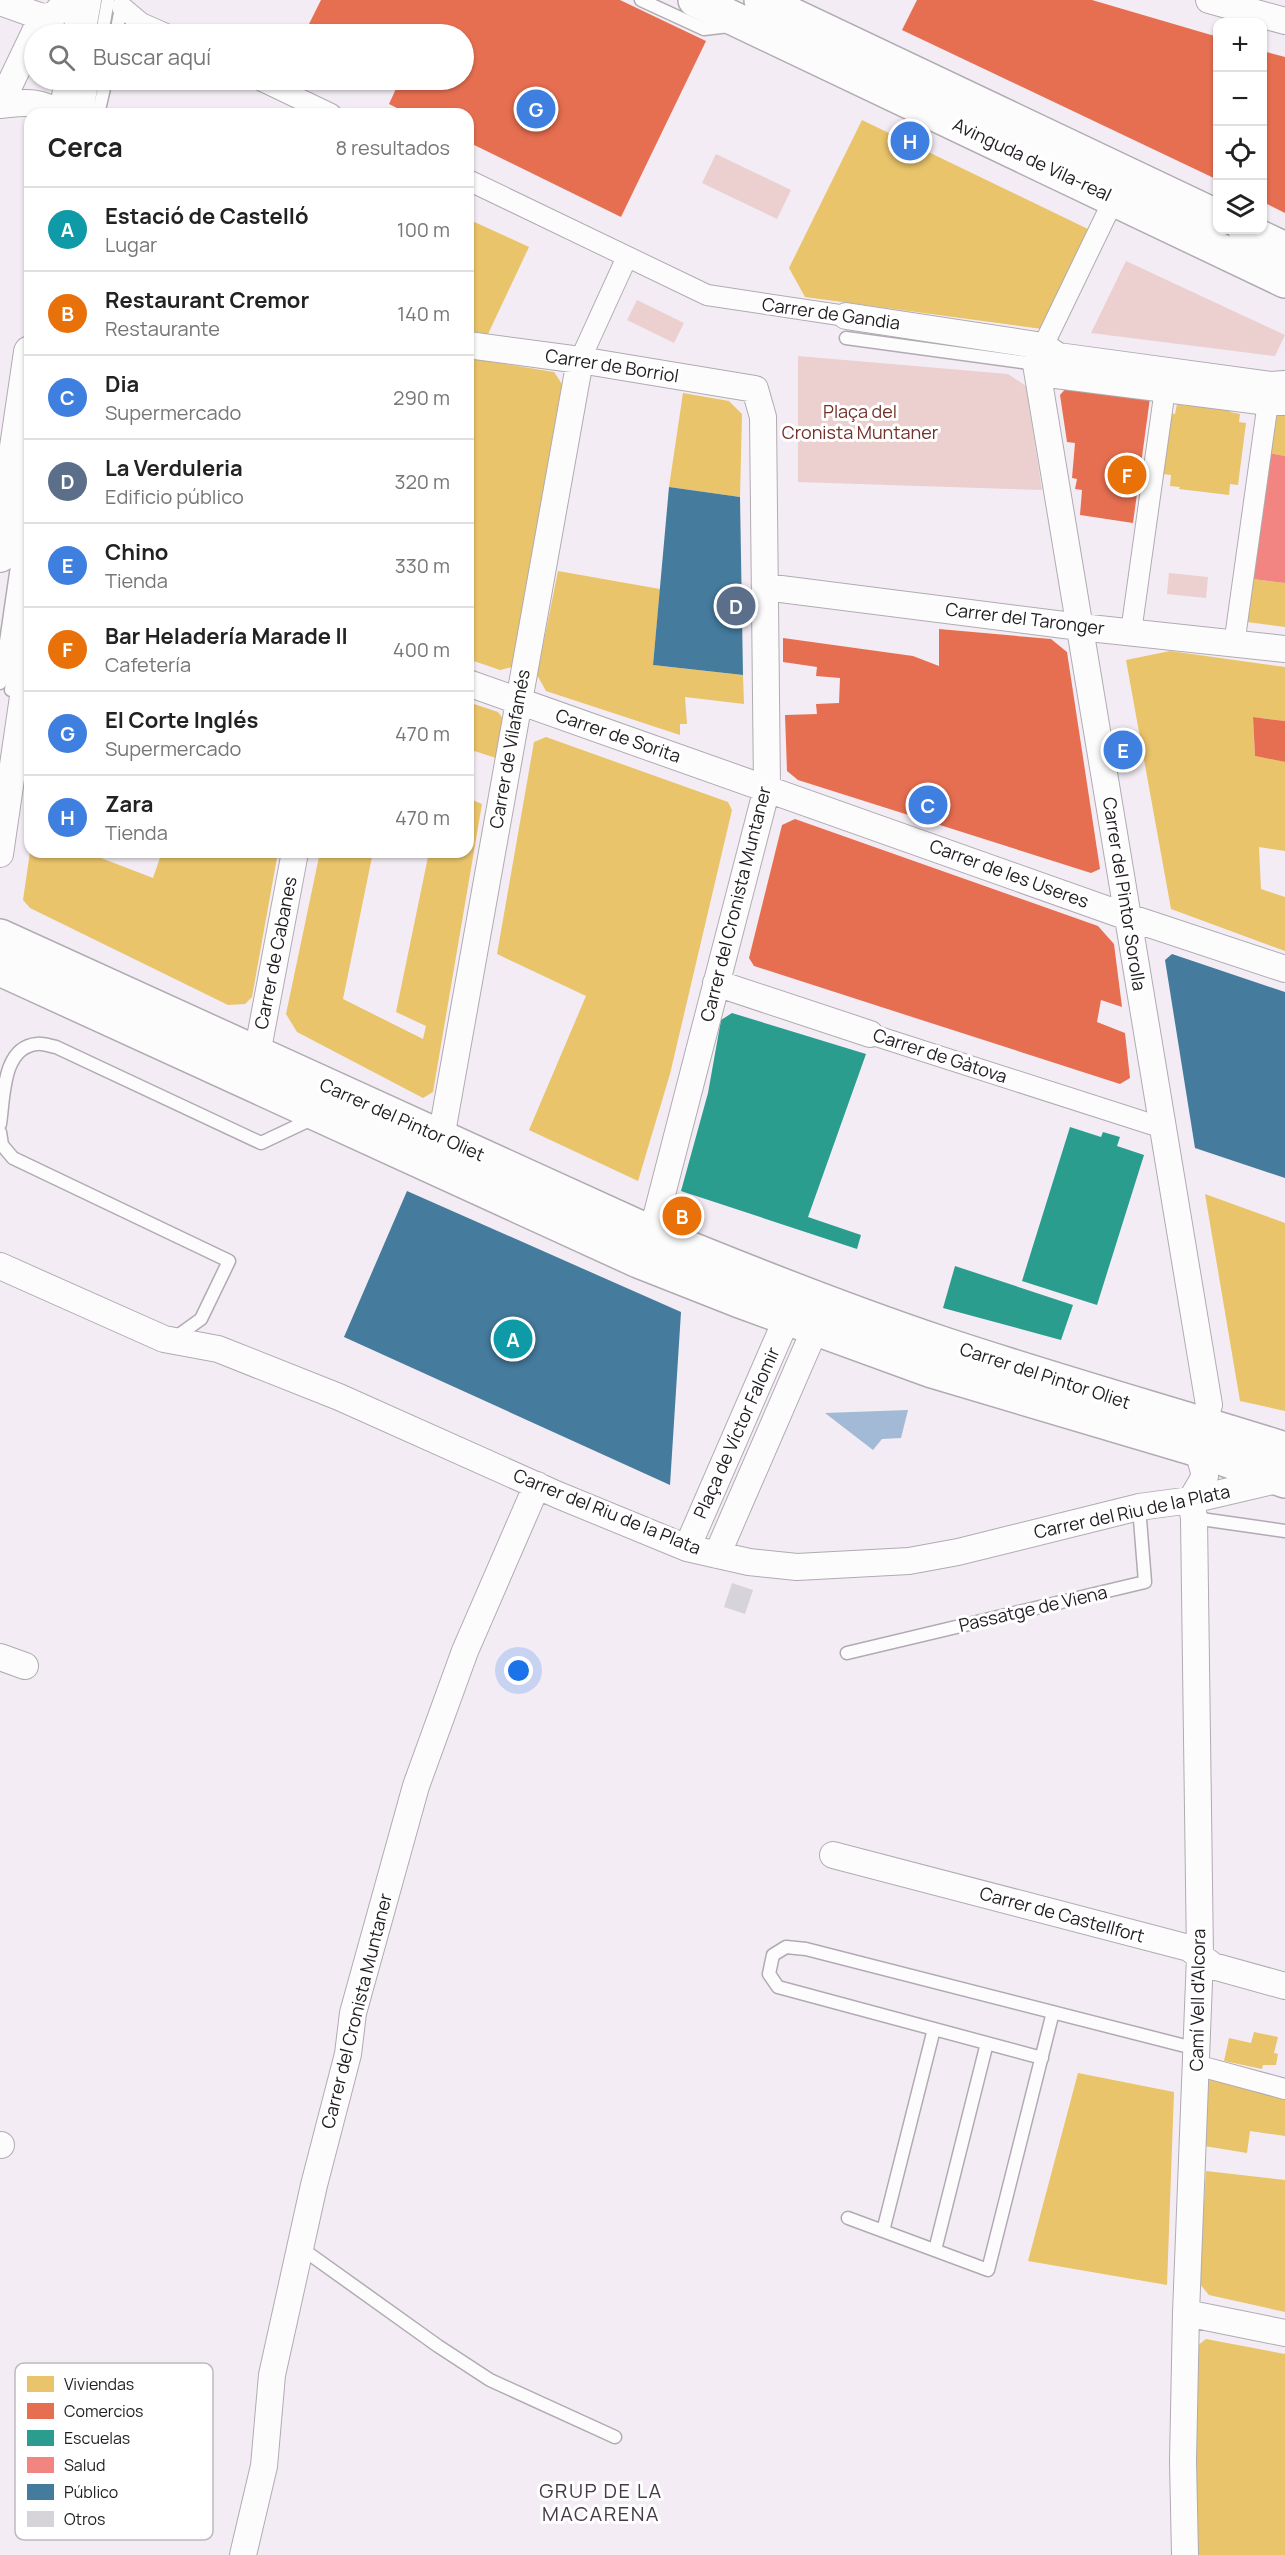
<!DOCTYPE html>
<html lang="es">
<head>
<meta charset="utf-8">
<style>
	:root { --surface:#fff; --page:#f2f2f2; --text:#222; --muted:#767676; --line:#e0e0e0; --accent:#0f766e }
	body { margin:0; font-family:Manrope,sans-serif; background:var(--page); color:var(--text) }
	.controls { position:absolute; right:18px; top:18px; display:grid; overflow:hidden; border-radius:12px; box-shadow:0 2px 4px #0004 }
	.controls button { width:54px; height:54px; display:grid; place-items:center; padding:0; border:0; border-bottom:2px solid var(--line); background:var(--surface); color:var(--text); font:30px sans-serif }
	.you { position:absolute; left:519px; top:1671px; width:21px; height:21px; margin:-15px; border:4px solid #fff; border-radius:50%; background:#1a73e8; box-shadow:0 0 0 9px #1a73e833 }
	.badge { display:grid; place-items:center; width:39px; height:39px; border-radius:50%; background:var(--accent); color:#fff; font-size:20px; font-weight:700 }
	.pin { position:absolute; translate:-50% -50%; border:3px solid #fff; box-shadow:0 2px 6px #0006 }
	.list { margin:0; padding:0; list-style:none }
	h2 { display:flex; justify-content:space-between; align-items:center; height:78px; margin:0; padding:0 24px; font-size:26px }
	h2 small { font-size:20px; font-weight:400; color:var(--muted) }
	.list li { display:grid; grid-template-columns:39px 1fr auto; gap:18px; align-items:center; box-sizing:border-box; height:84px; padding:0 24px; border-top:2px solid var(--line) }
	.list b { display:block; font-size:22px; white-space:nowrap }
	.list p { margin:0; font-size:20px; white-space:nowrap; color:var(--muted) }
	.list em { font-size:20px; font-style:normal; color:var(--muted) }
	.icon { flex:none; width:33px; height:33px; fill:none; stroke:currentColor; stroke-width:2; stroke-linecap:round; stroke-linejoin:round }
	.map { position:relative; flex:none; width:1285px; height:2555px; overflow:hidden }
	.search { position:absolute; background:var(--surface); box-shadow:0 2px 4px #0004; left:24px; top:24px; width:450px; height:66px; display:flex; align-items:center; gap:15px; box-sizing:border-box; padding:0 21px; border-radius:33px; color:var(--muted); font-size:22px }
	.panel { position:absolute; background:var(--surface); box-shadow:0 2px 4px #0004; left:24px; top:108px; width:450px; height:750px; border-radius:18px }
	.map>svg:first-child { display:block }
	.green { fill:#eccfcf }
	.water { fill:#a2bad5 }
	.homes { fill:#e9c46a }
	.shops { fill:#e76f51 }
	.schools { fill:#2a9d8f }
	.health { fill:#f28482 }
	.public { fill:#457b9d }
	.building { fill:#d6d3d9 }
	.lines { fill:none; stroke-linecap:round; stroke-linejoin:round }
	.service-casing { stroke:#b0abb1; stroke-width:15 }
	.pedestrian-casing { stroke:#b0abb1; stroke-width:22 }
	.minor-casing { stroke:#b0abb1; stroke-width:28 }
	.tertiary-casing { stroke:#b0abb1; stroke-width:34 }
	.secondary-casing { stroke:#b0abb1; stroke-width:36 }
	.service { stroke:#fdfcfd; stroke-width:12 }
	.pedestrian { stroke:#fdfcfd; stroke-width:20 }
	.minor { stroke:#fdfcfd; stroke-width:26 }
	.tertiary { stroke:#fdfcfd; stroke-width:32 }
	.secondary { stroke:#fdfcfd; stroke-width:33 }
	.labels { text-anchor:middle; stroke-width:6; stroke-linejoin:round; paint-order:stroke }
	.street-label { font-size:18px; fill:#201c21; stroke:#fff }
	.park-label { font-size:18px; fill:#73312a; stroke:#fff }
	.neighbourhood-label { font-size:20px; letter-spacing:1.5px; fill:#443b46; stroke:#fff }
	.key { fill:#fff; stroke:#bcbbbc; stroke-width:1.5 }
	.key-label { font-size:16px; fill:#201c21 }
</style>
</head>
<body>
<div class="map">
<svg width="1285" height="2555" viewBox="0 0 1285 2555">
	<rect width="100%" height="100%" fill="#f3ecf4"/>
	<path class="green" d="M716,154L791,190L777,219L702,183Z
		M1126,261L1285,335L1275,356L1091,333Z
		M637,300L684,323L674,343L627,320Z
		M798,356L1008,374L1026,386L1042,490L798,482Z
		M1169,573L1208,577L1206,598L1167,594Z"/>
	<path class="water" d="M908,1410L901,1438L882,1439L873,1450L825,1413Z"/>
	<path class="homes" d="M862,120L1088,229L1042,329L805,297L789,268Z
		M468,219L529,247L488,334L468,331Z
		M468,358L554,372L562,384L512,667L500,670L468,659Z
		M683,393L729,401L742,414L740,497L669,487Z
		M1187,403L1230,409V412L1240,414L1239,422L1246,423L1238,485L1230,484L1229,495L1179,489L1180,487L1170,486L1171,475L1162,474L1170,413L1175,414L1177,404L1187,406Z
		M1274,413L1285,415V456L1269,453Z
		M558,571L660,589L653,665L743,675L744,704L685,697L687,724H680V735L546,691L537,675Z
		M1253,579L1285,583V627L1247,622Z
		M1170,651L1285,667V721L1253,717L1255,756L1285,762V851L1259,847L1261,889L1285,897V951L1171,909L1126,660Z
		M468,702L498,712L507,724L496,758L468,749Z
		M546,737L728,802L732,810L670,1074L638,1181L529,1130L586,996L497,954L534,742Z
		M468,798L482,804L433,1092L423,1098L297,1032L286,1014L320,852H373L343,999L423,1039L426,1026L396,1012L429,852H468Z
		M30,852H101V858L153,878L162,852H278L252,997L245,1004L228,1005L30,908L23,900Z
		M1205,1194L1285,1223V1411L1240,1401Z
		M1254,2032L1278,2037L1274,2053L1278,2054L1276,2065H1263L1262,2069L1224,2061L1229,2038L1251,2043Z
		M1078,2073L1174,2092L1167,2285L1028,2261Z
		M1202,2077L1285,2096V2136L1250,2131L1247,2153L1198,2145Z
		M1206,2171L1285,2180V2312L1209,2295L1199,2283Z
		M1206,2339L1285,2354V2555H1196L1197,2346Z"/>
	<path class="shops" d="M321,0H620L706,41L621,217L468,142V114H409L389,104L400,80H464V34H330L309,24Z
		M917,0H1092L1218,37V180L902,30Z
		M1263,51L1285,57V213L1263,202Z
		M1067,387L1150,398L1133,523L1080,515L1082,490L1075,489L1077,479L1072,478L1075,443L1067,442L1060,395Z
		M939,629L1051,639L1067,652L1100,869L1091,873L798,780L787,771L785,715L817,714L816,704L839,703L840,678L816,676L817,667L783,662V638L913,656L939,666Z
		M1253,717L1285,721V762L1255,756Z
		M795,819L1098,926L1114,944L1122,1007L1101,1000L1097,1022L1125,1033L1130,1078L1120,1084L754,966L749,958L782,825Z"/>
	<path class="schools" d="M732,1013L866,1054L808,1217L861,1235L857,1249L681,1191L708,1093L721,1020Z
		M1070,1127L1101,1137L1103,1132L1120,1137L1117,1146L1144,1155L1097,1305L1022,1281Z
		M955,1266L1073,1305L1061,1340L943,1308Z"/>
	<path class="health" d="M1269,453L1285,456V583L1253,579Z"/>
	<path class="public" d="M669,487L740,497L743,675L653,665Z
		M1172,954L1285,992V1178L1195,1148L1165,960Z
		M407,1191L681,1312L670,1485L344,1337Z"/>
	<path class="building" d="M732,1583L753,1590L745,1614L724,1607Z"/>
	<g class="lines">
		<g class="service-casing">
			<path id="service" d="M641,0L704,29L729,26
				M102,34L108,0
				M116,34L122,3
				M86,114L93,80
				M98,114L106,80
				M846,338L1036,364
				M0,683L30,477
				M11,690L30,557
				M0,1124C4,1098 2,1047 37,1044C42,1043 50,1046 56,1047L261,1143L314,1118
				M0,1132L2,1145L13,1158L229,1261L201,1319L176,1337
				M1194,1518L1285,1531
				M847,1653L1145,1582L1139,1507
				M1042,2058L778,1987L769,1974L773,1955L786,1947L806,1949L1197,2049
				M848,2218L988,2270L1053,2012
				M883,2231L934,2029
				M301,2248L438,2346L490,2380L615,2437
				M935,2250L987,2043"/>
		</g>
		<g class="pedestrian-casing">
			<path id="pedestrian" d="M122,7L141,23L166,34
				M260,80L331,114
				M468,180L707,295L846,316
				M1043,346L1114,199
				M580,360L627,257
				M1131,632L1165,389
				M1234,645L1268,402
				M870,1034L1163,1128
				M1196,2065L1285,2089"/>
		</g>
		<g class="minor-casing">
			<path id="minor" d="M1209,0L1285,21
				M0,2L42,17L54,15L68,0
				M0,105L42,17
				M0,105C21,103 41,99 58,114
				M846,316L1043,346L1058,356
				M468,345L580,360L755,389L763,417L767,788L652,1233
				M1036,364L1209,1405L1203,1423
				M1036,364L1056,375L1268,402H1285
				M1036,364L1058,356L1271,385L1285,384
				M765,587L1080,627L1285,649
				M468,683L1128,917L1285,969
				M0,854L30,649
				M716,983L870,1034
				M257,1054L295,852
				M441,1138L580,360
				M0,1266L164,1339L218,1349L339,1397L558,1495L687,1548L749,1562L797,1567L909,1561L958,1552L1139,1507L1191,1500L1281,1479
				M687,1548L787,1318L798,1306
				M717,1555L815,1329L811,1312
				M0,1657L25,1666
				M833,1855L1189,1948L1213,1966L1285,1986
				M0,2145H1
				M1186,2313L1285,2333
				M243,2555L264,2466L272,2375L314,2185L348,2054L353,2013L416,1786L465,1651L537,1485
				M1185,2555L1183,2461L1186,2313L1200,1956L1194,1518L1191,1500L1205,1476L1198,1450"/>
		</g>
		<g class="tertiary-casing">
			<path id="tertiary" d="M79,34L85,0
				M65,114L71,80
				M0,556L30,352"/>
		</g>
		<g class="secondary-casing">
			<path id="secondary" d="M695,0L1285,281
				M761,0L1218,217
				M1245,230L1285,249
				M0,936L652,1233C747,1272 843,1310 941,1343C1055,1381 1170,1413 1285,1449
				M0,969L638,1261L737,1300L932,1371L1198,1450L1285,1481"/>
		</g>
		<use href="#service" class="service"/>
		<use href="#pedestrian" class="pedestrian"/>
		<use href="#minor" class="minor"/>
		<use href="#tertiary" class="tertiary"/>
		<use href="#secondary" class="secondary"/>
	</g>
	<g class="labels">
		<g class="street-label">
			<text transform="translate(1032 160) rotate(25)" y="6">Avinguda de Vila-real</text>
			<text transform="translate(831 314) rotate(8)" y="6">Carrer de Gandia</text>
			<text transform="translate(612 366) rotate(9)" y="6">Carrer de Borriol</text>
			<text transform="translate(1025 619) rotate(7)" y="6">Carrer del Taronger</text>
			<text transform="translate(618 736) rotate(19)" y="6">Carrer de Sorita</text>
			<text transform="translate(510 749) rotate(-80)" y="6">Carrer de Vilafamés</text>
			<text transform="translate(1009 874) rotate(20)" y="6">Carrer de les Useres</text>
			<text transform="translate(1124 894) rotate(81)" y="6">Carrer del Pintor Sorolla</text>
			<text transform="translate(736 904) rotate(-76)" y="6">Carrer del Cronista Muntaner</text>
			<text transform="translate(276 953) rotate(-79)" y="6">Carrer de Cabanes</text>
			<text transform="translate(940 1056) rotate(18)" y="6">Carrer de Gàtova</text>
			<text transform="translate(402 1120) rotate(24)" y="6">Carrer del Pintor Oliet</text>
			<text transform="translate(1045 1376) rotate(18)" y="6">Carrer del Pintor Oliet</text>
			<text transform="translate(737 1433) rotate(-66)" y="6">Plaça de Víctor Falomir</text>
			<text transform="translate(607 1512) rotate(22)" y="6">Carrer del Riu de la Plata</text>
			<text transform="translate(1132 1512) rotate(-12)" y="6">Carrer del Riu de la Plata</text>
			<text transform="translate(1033 1609) rotate(-13)" y="6">Passatge de Viena</text>
			<text transform="translate(1062 1915) rotate(15)" y="6">Carrer de Castellfort</text>
			<text transform="translate(1198 2000) rotate(-89)" y="6">Camí Vell d'Alcora</text>
			<text transform="translate(357 2011) rotate(-76)" y="6">Carrer del Cronista Muntaner</text>
		</g>
		<g class="park-label">
			<text x="860" y="418">Plaça del<tspan x="860" dy="21">Cronista Muntaner</tspan></text>
		</g>
		<g class="neighbourhood-label">
			<text x="601" y="2498">GRUP DE LA<tspan x="601" dy="23">MACARENA</tspan></text>
		</g>
	</g>
	<rect x="15" y="2363" width="198" height="177" rx="9" class="key"/>
	<rect x="27" y="2376" width="27" height="16" fill="#e9c46a"/>
	<rect x="27" y="2403" width="27" height="16" fill="#e76f51"/>
	<rect x="27" y="2430" width="27" height="16" fill="#2a9d8f"/>
	<rect x="27" y="2457" width="27" height="16" fill="#f28482"/>
	<rect x="27" y="2484" width="27" height="16" fill="#457b9d"/>
	<rect x="27" y="2511" width="27" height="16" fill="#d6d3d9"/>
	<g class="key-label">
		<text x="64" y="2390">Viviendas</text>
		<text x="64" y="2417">Comercios</text>
		<text x="64" y="2444">Escuelas</text>
		<text x="64" y="2471">Salud</text>
		<text x="64" y="2498">Público</text>
		<text x="64" y="2525">Otros</text>
	</g>
</svg>
<div class="controls">
<button>+</button>
<button>−</button>
<button><svg class="icon" aria-label="locate" viewBox="0 0 24 24"><circle cx="12" cy="12" r="6"/><path d="M12 2v4M12 18v4M2 12h4M18 12h4"/></svg></button>
<button><svg class="icon" aria-label="layers" viewBox="0 0 24 24"><path d="M12 4l9 5-9 5-9-5zM3 14l9 5 9-5"/></svg></button>
</div>
<div class="you"></div>
<div class="pin badge" style="left:513px;top:1339px;background:#0f9aa8">A</div>
<div class="pin badge" style="left:682px;top:1216px;background:#e8710a">B</div>
<div class="pin badge" style="left:928px;top:805px;background:#3f7fe0">C</div>
<div class="pin badge" style="left:736px;top:606px;background:#5c6f8a">D</div>
<div class="pin badge" style="left:1123px;top:750px;background:#3f7fe0">E</div>
<div class="pin badge" style="left:1127px;top:475px;background:#e8710a">F</div>
<div class="pin badge" style="left:536px;top:109px;background:#3f7fe0">G</div>
<div class="pin badge" style="left:910px;top:141px;background:#3f7fe0">H</div>
<div class="search"><svg class="icon" aria-label="search" viewBox="0 0 24 24"><circle cx="10" cy="10" r="6"/><path d="M15 15l6 6"/></svg>Buscar aquí</div>
<section class="panel">
<h2>Cerca<small>8 resultados</small></h2>
<ul class="list">
<li><span class="badge" style="background:#0f9aa8">A</span><div><b>Estació de Castelló</b><p>Lugar</p></div><em>100 m</em></li>
<li><span class="badge" style="background:#e8710a">B</span><div><b>Restaurant Cremor</b><p>Restaurante</p></div><em>140 m</em></li>
<li><span class="badge" style="background:#3f7fe0">C</span><div><b>Dia</b><p>Supermercado</p></div><em>290 m</em></li>
<li><span class="badge" style="background:#5c6f8a">D</span><div><b>La Verduleria</b><p>Edificio público</p></div><em>320 m</em></li>
<li><span class="badge" style="background:#3f7fe0">E</span><div><b>Chino</b><p>Tienda</p></div><em>330 m</em></li>
<li><span class="badge" style="background:#e8710a">F</span><div><b>Bar Heladería Marade II</b><p>Cafetería</p></div><em>400 m</em></li>
<li><span class="badge" style="background:#3f7fe0">G</span><div><b>El Corte Inglés</b><p>Supermercado</p></div><em>470 m</em></li>
<li><span class="badge" style="background:#3f7fe0">H</span><div><b>Zara</b><p>Tienda</p></div><em>470 m</em></li>
</ul>
</section>
</div>
</body>
</html>
